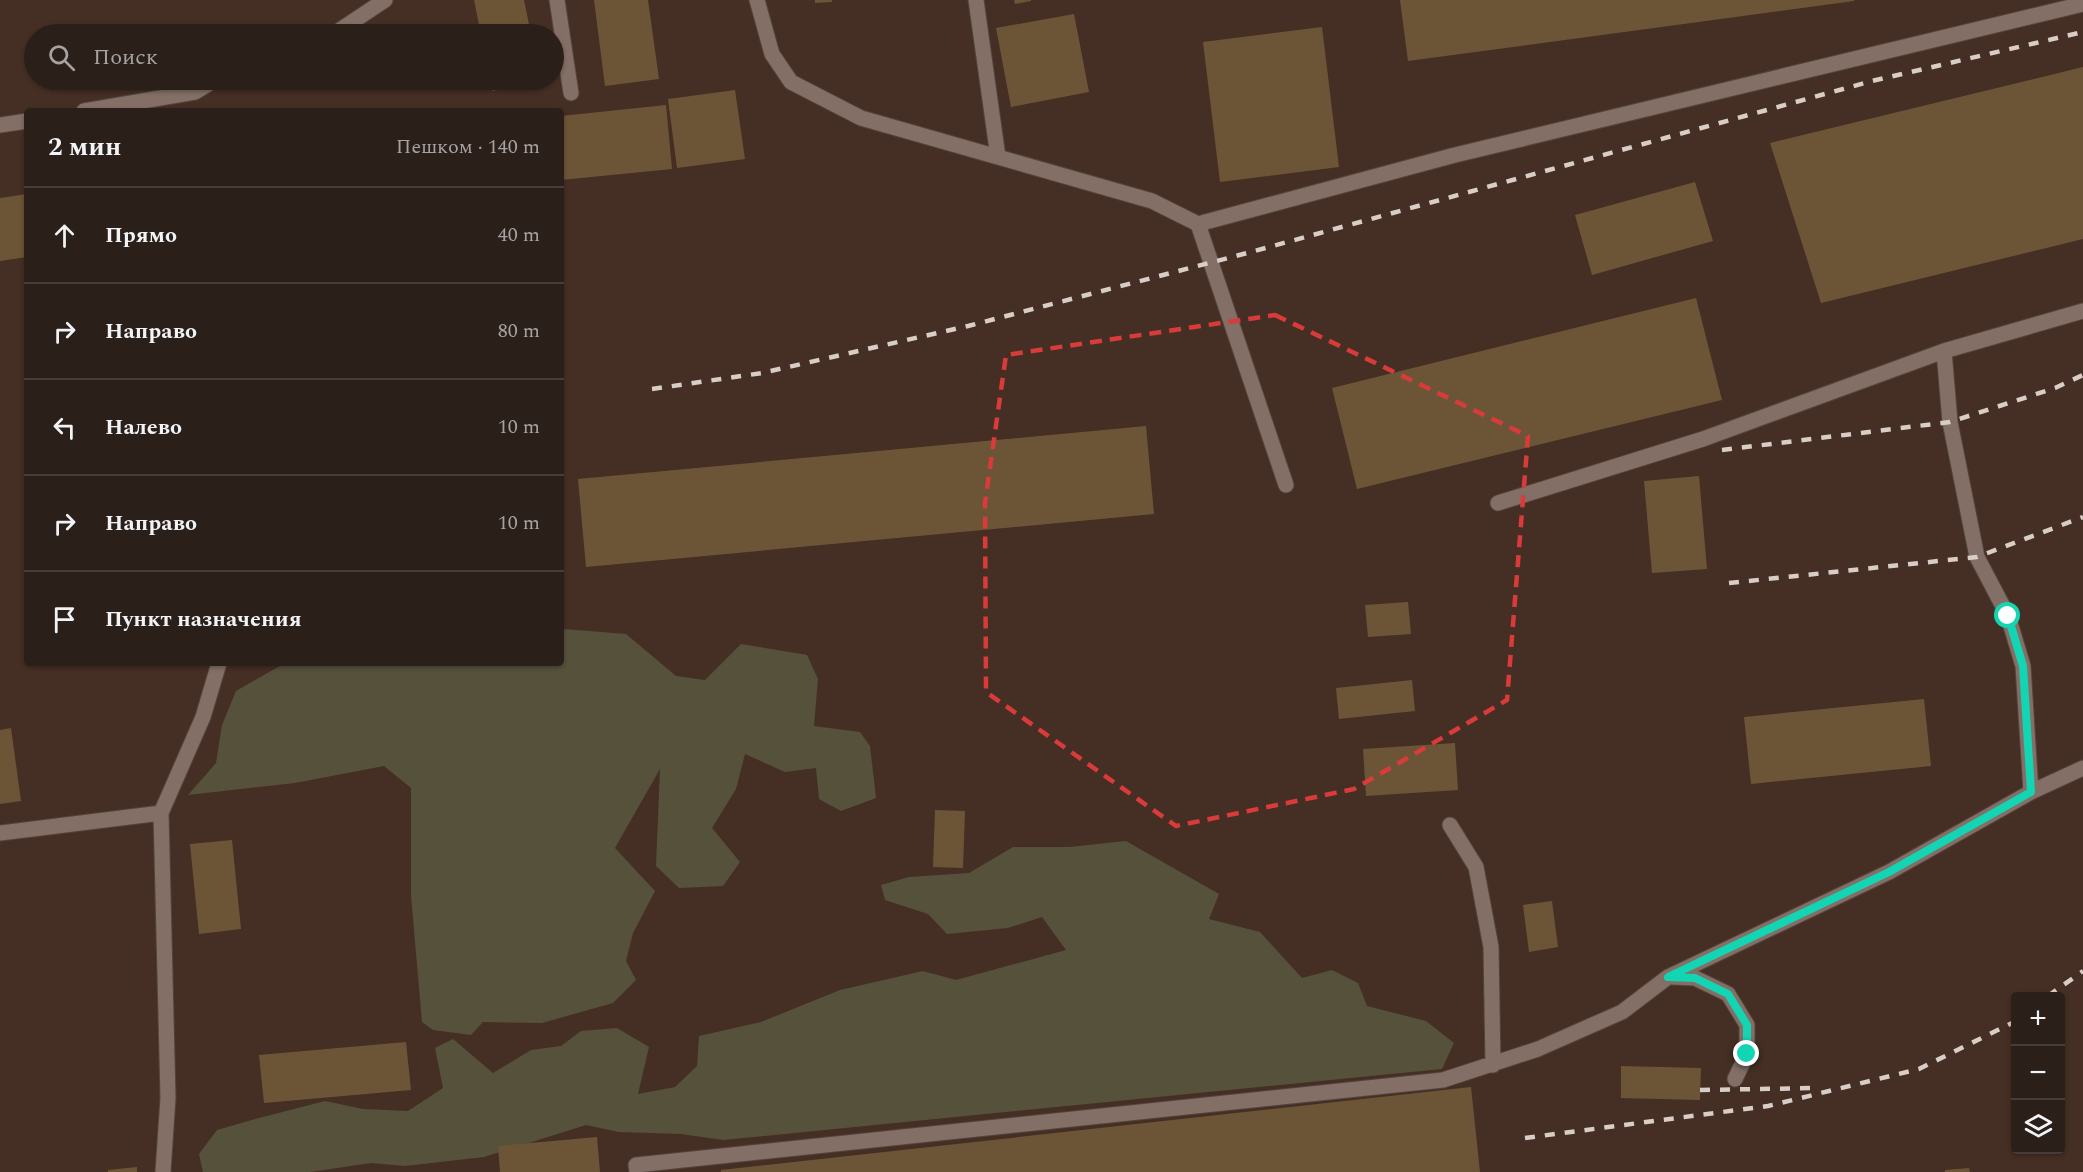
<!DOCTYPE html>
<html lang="ru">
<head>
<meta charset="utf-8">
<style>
	:root { --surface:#2b1f19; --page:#372c26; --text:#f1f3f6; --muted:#a6a2a2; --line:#473d38 }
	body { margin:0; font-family:Spectral,serif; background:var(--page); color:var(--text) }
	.controls { position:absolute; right:18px; bottom:18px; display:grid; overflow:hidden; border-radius:6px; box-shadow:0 2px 4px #0004 }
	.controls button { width:54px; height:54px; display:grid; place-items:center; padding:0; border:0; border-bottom:2px solid var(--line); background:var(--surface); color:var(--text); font:30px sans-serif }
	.stop { position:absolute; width:18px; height:18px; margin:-14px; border:4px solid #13d5b3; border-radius:50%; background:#fff }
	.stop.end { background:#13d5b3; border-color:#fff; box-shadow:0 2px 6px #0008 }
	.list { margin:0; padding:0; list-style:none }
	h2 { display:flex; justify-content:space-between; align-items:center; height:78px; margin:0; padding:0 24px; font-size:26px }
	h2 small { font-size:20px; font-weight:400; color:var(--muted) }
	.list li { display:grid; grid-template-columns:39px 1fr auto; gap:18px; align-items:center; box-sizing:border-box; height:96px; padding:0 24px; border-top:2px solid var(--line) }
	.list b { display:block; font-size:22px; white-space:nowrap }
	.list em { font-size:20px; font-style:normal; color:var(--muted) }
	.icon { flex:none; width:33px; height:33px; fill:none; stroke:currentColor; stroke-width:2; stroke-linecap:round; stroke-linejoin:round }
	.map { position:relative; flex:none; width:2083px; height:1172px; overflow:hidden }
	.search { position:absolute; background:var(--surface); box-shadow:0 2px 4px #0004; left:24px; top:24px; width:540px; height:66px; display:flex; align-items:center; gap:15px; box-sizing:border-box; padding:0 21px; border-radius:33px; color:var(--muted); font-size:22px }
	.panel { position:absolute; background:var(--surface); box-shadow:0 2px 4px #0004; left:24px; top:108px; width:540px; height:558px; border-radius:6px }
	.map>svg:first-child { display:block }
	.built { fill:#452f24; fill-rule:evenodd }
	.green { fill:#56513a }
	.building { fill:#6c5537 }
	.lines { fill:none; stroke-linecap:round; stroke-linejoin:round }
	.lane-casing { stroke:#53453e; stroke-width:17 }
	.lane { stroke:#836f66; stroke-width:15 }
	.rail { stroke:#d9cdc7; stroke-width:4.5; stroke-dasharray:10 10; stroke-linecap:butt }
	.route { stroke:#13d5b3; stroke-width:8 }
	.marked { fill:none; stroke:#d93b3b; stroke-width:4.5; stroke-dasharray:12 8; stroke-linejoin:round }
</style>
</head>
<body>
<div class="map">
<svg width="2083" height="1172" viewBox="0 0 2083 1172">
	<rect width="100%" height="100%" fill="#392921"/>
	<path class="built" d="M0,0H2083V1172H0ZM34,34H554V80H34ZM27,111H561V663H27ZM2016,996H2060V1150H2016Z"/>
	<path class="green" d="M564,629L626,634L676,676L705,680L741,644L807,655L818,679L814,726L860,732L870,746L876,798L841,811L819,799L816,768L785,772L745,754L736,789L712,828L740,862L723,886L679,888L656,866L660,769L615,848L655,891L633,933L626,961L636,980L613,1003L542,1023L483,1022L471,1035L433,1030L422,1022L411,896V788L384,766L295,783L188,795L216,763L222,725L236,691L285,663H561V631Z
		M1126,841L1219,894L1209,919L1260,932L1302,978L1332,970L1358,983L1367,1006L1426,1021L1454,1043L1442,1069L723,1140L681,1134L619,1132L586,1125L484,1157L405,1166L371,1163L310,1172H203L199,1154L217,1130L259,1118L325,1101L363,1109L408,1111L443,1088L435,1048L453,1039L493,1073L531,1050L561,1046L581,1031L617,1028L649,1047L638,1094L675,1087L697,1066L699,1036L761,1022L840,990L923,971L956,980L1066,950L1042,917L1008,928L947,934L928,914L885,900L881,885L909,877L969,873L1013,847H1069Z"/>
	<path class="building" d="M474,0H524L531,34H481Z
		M594,0H648L659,79L605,86Z
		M815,0H832V2L815,3Z
		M1014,0H1031V1L1015,4Z
		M1400,0H1854V1L1408,61Z
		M1074,14L1089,92L1011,107L996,28Z
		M1322,27L1339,167L1220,182L1203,42Z
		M2083,67V239L1821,303L1770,143Z
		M490,80H539L540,81L492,91Z
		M735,90L745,159L677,168L668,99Z
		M666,105L672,169L561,180V116Z
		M1695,182L1713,241L1592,275L1575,215Z
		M27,194V257L0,261V198Z
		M1696,298L1722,400L1357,489L1332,388Z
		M1146,426L1154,514L586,567L578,479Z
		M1699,476L1707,569L1652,573L1644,481Z
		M1408,602L1411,634L1368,637L1365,605Z
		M1412,680L1415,711L1339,719L1336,688Z
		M1924,699L1931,766L1751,784L1744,717Z
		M11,728L21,801L0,804V730Z
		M1455,743L1458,790L1366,796L1363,749Z
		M935,810L965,811L963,868L933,867Z
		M232,840L241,929L199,934L190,844Z
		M1552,901L1558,947L1529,952L1523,905Z
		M406,1042L411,1090L264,1103L259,1055Z
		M1621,1066L1701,1068L1700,1100L1621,1098Z
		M1471,1087L1480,1172H721V1170Z
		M597,1137L600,1172H500L498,1146Z
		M137,1167V1172H108V1170Z
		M1969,1168L1970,1172H1945V1170Z"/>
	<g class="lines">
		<g class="lane-casing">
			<path id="lane" d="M557,0L571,93
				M757,0L772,54L791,82L861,118L1152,201L1198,224L1455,155L2083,4
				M976,0L998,157
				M334,34L385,0
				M84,111L195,92L215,80
				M0,125L27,121
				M1198,224L1286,485
				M1944,351L1950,422L1977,557L2008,616L2023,666L2031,792
				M1498,503L1703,439L1944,351L2083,311
				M1450,825L1476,867L1491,947L1493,1065
				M0,833L161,813
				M1672,977L1695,978L1728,994L1747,1025V1054L1735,1079
				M163,1172L168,1098L161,813L203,717L219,663
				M637,1172L636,1165L1443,1080L1538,1049L1622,1012L1668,977L1889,872L2031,792L2083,768"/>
		</g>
		<use href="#lane" class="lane"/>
		<path class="rail" d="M652,389L762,373L968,326L1251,252L1872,81L2083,32
			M1722,450L1950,422L2055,388L2083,375
			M1729,583L1977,557L2083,517
			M2048,996L2083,971
			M1700,1090L1817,1088
			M1525,1138L1768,1106L1919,1069L2016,1021"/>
	</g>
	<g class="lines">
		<path class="route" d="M1747,1054V1025L1728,994L1695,978L1668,977L1889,872L2031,792L2023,666L2008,616"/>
	</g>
	<path class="marked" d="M1275,315L1528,436L1507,700L1354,789L1176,826L986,692L985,503L1006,355Z"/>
</svg>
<div class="controls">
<button>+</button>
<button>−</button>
<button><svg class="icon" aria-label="layers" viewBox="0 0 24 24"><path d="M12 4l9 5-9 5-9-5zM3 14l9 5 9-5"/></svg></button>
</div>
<div class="stop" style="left:2008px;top:616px"></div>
<div class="stop end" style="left:1747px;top:1054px"></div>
<div class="search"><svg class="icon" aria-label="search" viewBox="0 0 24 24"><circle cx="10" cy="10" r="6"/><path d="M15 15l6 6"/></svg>Поиск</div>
<section class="panel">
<h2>2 мин<small>Пешком · 140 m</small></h2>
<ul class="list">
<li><svg class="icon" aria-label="ahead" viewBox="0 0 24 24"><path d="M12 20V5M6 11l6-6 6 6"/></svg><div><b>Прямо</b></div><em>40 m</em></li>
<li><svg class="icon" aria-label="right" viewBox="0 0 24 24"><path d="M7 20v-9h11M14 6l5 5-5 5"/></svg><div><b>Направо</b></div><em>80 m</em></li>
<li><svg class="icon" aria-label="left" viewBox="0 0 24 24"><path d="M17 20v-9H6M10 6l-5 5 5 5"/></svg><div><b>Налево</b></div><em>10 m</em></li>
<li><svg class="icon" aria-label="right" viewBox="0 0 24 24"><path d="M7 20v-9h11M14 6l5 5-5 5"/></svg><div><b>Направо</b></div><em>10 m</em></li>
<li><svg class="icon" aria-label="arrive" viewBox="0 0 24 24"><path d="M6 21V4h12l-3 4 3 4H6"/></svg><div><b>Пункт назначения</b></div></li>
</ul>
</section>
</div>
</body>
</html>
